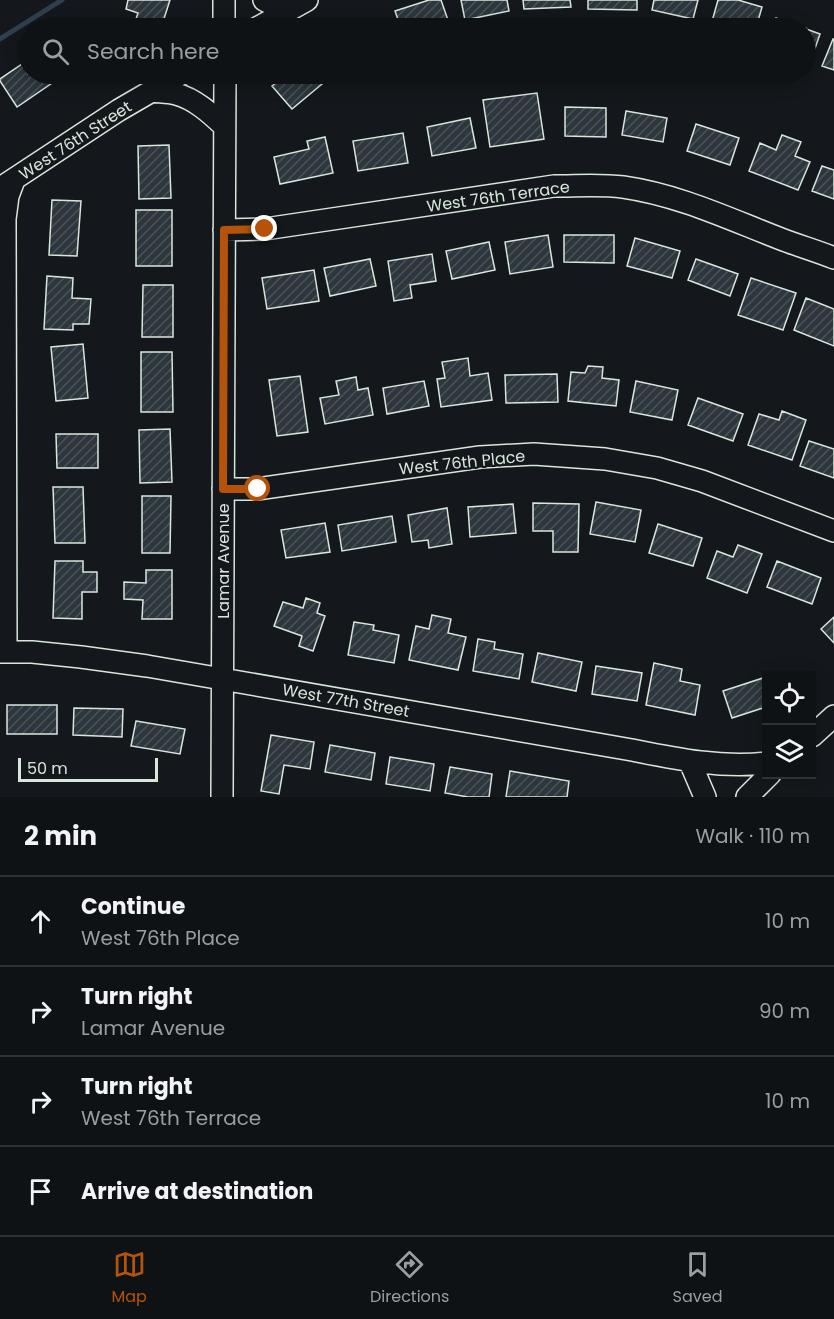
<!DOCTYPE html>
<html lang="en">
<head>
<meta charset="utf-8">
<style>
	:root { --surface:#0f1215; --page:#181b1e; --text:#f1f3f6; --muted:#9b9ea0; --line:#2f3234; --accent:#b45309 }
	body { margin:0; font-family:Poppins,sans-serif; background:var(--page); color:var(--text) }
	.controls { position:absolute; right:18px; bottom:18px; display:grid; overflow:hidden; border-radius:0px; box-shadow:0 3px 15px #0003 }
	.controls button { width:54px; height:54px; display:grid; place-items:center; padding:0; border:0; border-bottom:2px solid var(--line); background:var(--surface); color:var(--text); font:30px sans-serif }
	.scale { position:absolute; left:18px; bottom:15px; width:140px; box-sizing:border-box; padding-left:6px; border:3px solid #d8e6dc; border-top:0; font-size:16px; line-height:21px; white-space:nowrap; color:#d8e6dc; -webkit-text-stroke:4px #14181c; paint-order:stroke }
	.stop { position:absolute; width:18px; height:18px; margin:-14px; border:4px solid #b45309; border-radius:50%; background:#fff }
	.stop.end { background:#b45309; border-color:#fff; box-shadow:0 2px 6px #0008 }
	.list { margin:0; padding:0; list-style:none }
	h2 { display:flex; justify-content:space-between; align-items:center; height:78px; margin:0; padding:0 24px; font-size:26px }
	h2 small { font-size:20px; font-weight:400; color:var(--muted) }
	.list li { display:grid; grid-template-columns:39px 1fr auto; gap:18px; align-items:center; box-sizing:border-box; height:90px; padding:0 24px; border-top:2px solid var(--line) }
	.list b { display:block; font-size:22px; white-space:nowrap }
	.list p { margin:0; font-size:20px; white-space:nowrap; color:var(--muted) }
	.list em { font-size:20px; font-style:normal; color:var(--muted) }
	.icon { flex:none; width:33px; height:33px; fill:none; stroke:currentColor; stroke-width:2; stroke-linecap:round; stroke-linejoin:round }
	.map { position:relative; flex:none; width:834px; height:797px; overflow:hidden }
	.search { position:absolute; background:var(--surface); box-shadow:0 3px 15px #0003; left:18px; right:18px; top:18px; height:66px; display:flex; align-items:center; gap:15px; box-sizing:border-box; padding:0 21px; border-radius:33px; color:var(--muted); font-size:22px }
	.sheet { height:438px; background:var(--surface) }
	nav { display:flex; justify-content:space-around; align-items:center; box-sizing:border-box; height:84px; border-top:2px solid var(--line); background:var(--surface); font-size:16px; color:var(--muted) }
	nav a { display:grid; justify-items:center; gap:3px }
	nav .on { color:var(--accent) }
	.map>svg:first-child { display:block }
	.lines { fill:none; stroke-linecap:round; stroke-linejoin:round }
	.stream { stroke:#2f3f4d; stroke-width:5 }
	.building { fill:url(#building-hatch); stroke:#d8e6dc; stroke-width:1.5 }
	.minor-casing { stroke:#d8e6dc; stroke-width:24 }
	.minor { stroke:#14181c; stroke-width:21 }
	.route { stroke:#b45309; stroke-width:8 }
	.labels { text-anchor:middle; stroke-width:4.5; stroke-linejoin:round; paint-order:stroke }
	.street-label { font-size:16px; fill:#d8e6dc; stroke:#14181c }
</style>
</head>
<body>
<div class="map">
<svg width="834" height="797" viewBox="0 0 834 797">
	<defs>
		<pattern id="building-hatch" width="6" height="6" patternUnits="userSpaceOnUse" patternTransform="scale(1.5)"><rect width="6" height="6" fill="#2c363c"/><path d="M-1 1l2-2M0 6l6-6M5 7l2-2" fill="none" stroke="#4a5358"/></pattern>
	</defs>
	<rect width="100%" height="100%" fill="#14181c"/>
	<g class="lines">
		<path class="stream" d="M0,39L62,0"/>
	</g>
	<path class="building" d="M128,0H170L161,28H156L135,22L138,13L126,9Z
		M429,0H441L449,23L434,28H401L395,11Z
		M461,0H507L509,11L465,20Z
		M523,0H570L571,7L524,9Z
		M588,0H637V10L588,9Z
		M654,0H698L693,19L652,10Z
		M718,0H738L762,7L756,28H723L711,25Z
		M776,18L820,34L811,60L806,58V28H772Z
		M372,22L376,28H358Z
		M833,39H834V70L822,66Z
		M28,60V74H50L55,81L17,107L0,81V79Z
		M287,74H334L292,109L272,86Z
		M537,93L544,139L490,147L483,100Z
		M565,107L606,108V137L565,136Z
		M626,111L667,118L663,142L622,135Z
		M470,118L476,148L432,156L427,127Z
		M696,124L739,138L730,165L687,151Z
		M403,133L408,163L358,171L353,141Z
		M782,135L801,142L795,156L810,162L798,190L749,171L760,143L776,150Z
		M325,137L333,173L280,184L274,157L309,149L307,141Z
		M169,145L171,198L139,199L138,146Z
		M822,166L834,170V199L812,191Z
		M52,200L81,201L77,256L49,255Z
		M136,210H172V266H136Z
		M548,235L553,267L510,274L505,242Z
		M564,235H614V263L564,262Z
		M635,238L680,251L672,278L627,266Z
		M489,242L495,270L452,279L446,251Z
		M432,254L436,281L410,285L412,298L394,301L388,261Z
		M370,259L376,286L330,296L324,268Z
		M696,259L738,274L730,296L688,280Z
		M314,270L319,301L267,309L262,278Z
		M47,276L73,278L72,298L91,299L89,324H73V330L44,329Z
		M751,278L796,293L783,330L738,315Z
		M143,285H173V337H142Z
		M806,298L834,309V346L794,330Z
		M83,344L88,398L56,401L51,347Z
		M141,352H172L173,412H141Z
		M468,358L470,376L488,373L492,400L441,407L437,379L445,378L442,362Z
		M588,366L603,367L602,378L619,380L616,406L568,401L571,372L585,373Z
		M557,374L558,402L506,403L505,375Z
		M300,376L308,432L277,436L269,380Z
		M356,377L358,390L368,388L373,415L325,424L320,398L339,395L336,381Z
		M424,381L429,406L387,414L383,388Z
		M636,381L678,390L672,420L630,412Z
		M698,398L743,414L733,441L688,425Z
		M782,411L806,420L792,460L748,445L759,414L779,420Z
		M170,429L172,482L140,483L139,430Z
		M56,434H98V468H57Z
		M809,441L834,449V478L800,466Z
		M53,487H83L85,543H55Z
		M142,496H171L170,553H142Z
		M596,502L641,510L635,542L590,534Z
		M533,503L579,504L578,552H553V531H533Z
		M513,504L516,533L470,537L468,507Z
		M447,508L452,544L429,548L428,540L412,542L408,515Z
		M392,516L396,542L342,551L338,525Z
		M325,523L330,552L286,558L281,530Z
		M658,524L702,538L693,566L649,553Z
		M738,545L762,554L747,593L707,578L717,551L733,557Z
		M55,561H83V572H97V592H82V619L53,618Z
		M777,561L821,578L812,604L767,587Z
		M146,570H172V619H142L143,600L124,599V582L146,583Z
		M306,598L320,603L317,613L325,616L313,651L299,646L302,636L274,626L283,602L303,608Z
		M432,615L451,619L448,633L466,637L458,670L409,660L416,626L429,629Z
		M834,617V643L821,629Z
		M354,622L374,625L373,630L399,635L394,663L348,655Z
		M478,639L495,642L494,649L523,654L519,679L473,671Z
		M538,653L582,662L576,691L532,682Z
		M654,663L682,669L680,681L700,685L695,715L646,705Z
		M596,666L642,673L637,701L592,694Z
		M766,677V707L732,718L723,691Z
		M7,705H57V734H7Z
		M74,708L123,709L122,737L73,735Z
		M136,721L185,729L180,754L131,746Z
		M271,735L314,742L310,769L284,765L279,794L261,791Z
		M330,745L375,753L371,780L325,772Z
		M390,757L434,764L430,791L386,784Z
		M450,767L492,774L489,797H468L445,793Z
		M510,771L569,781L567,797H506Z"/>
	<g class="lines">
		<g class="minor-casing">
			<path id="minor" d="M224,0V28
				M264,0L268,2L297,5
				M257,28L307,0
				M152,91C160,92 169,92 176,94C195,99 210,113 224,126
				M2,187L119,110L181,74
				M224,230L265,229L554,186C577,186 600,184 623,187C679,195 729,219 781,239C799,246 817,251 834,258
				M223,489H257L480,457L534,454L605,459L657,468L702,481L834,531
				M0,652H32L81,657L147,666L632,750C677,759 720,768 766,763
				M6,652L5,219L8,196L14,180
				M812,736L834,716
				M690,762L705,797
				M222,797L225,74
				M747,797L770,774"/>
		</g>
		<use href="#minor" class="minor"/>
	</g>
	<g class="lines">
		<path class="route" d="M258,489H223L224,230L265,229"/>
	</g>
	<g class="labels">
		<g class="street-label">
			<text transform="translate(75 140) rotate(-33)" y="6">West 76th Street</text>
			<text transform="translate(498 196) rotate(-8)" y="6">West 76th Terrace</text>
			<text transform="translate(462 462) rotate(-6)" y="6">West 76th Place</text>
			<text transform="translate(223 561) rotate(-90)" y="6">Lamar Avenue</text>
			<text transform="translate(346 700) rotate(10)" y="6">West 77th Street</text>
		</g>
	</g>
</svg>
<div class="controls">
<button><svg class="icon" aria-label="locate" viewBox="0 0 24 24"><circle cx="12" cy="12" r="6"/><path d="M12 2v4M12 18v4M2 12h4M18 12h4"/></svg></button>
<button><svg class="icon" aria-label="layers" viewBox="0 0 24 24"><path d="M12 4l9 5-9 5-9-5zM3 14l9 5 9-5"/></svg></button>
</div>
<div class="scale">50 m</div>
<div class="stop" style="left:258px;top:489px"></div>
<div class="stop end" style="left:265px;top:229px"></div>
<div class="search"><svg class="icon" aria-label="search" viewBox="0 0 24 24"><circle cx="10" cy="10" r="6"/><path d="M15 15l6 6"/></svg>Search here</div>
</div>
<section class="sheet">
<h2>2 min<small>Walk · 110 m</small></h2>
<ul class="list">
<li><svg class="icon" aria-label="ahead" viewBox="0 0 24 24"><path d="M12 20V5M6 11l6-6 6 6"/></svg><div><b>Continue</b><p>West 76th Place</p></div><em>10 m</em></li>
<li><svg class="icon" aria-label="right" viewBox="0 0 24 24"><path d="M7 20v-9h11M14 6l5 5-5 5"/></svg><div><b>Turn right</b><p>Lamar Avenue</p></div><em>90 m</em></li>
<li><svg class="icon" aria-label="right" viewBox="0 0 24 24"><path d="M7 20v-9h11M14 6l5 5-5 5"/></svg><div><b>Turn right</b><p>West 76th Terrace</p></div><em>10 m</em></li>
<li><svg class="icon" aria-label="arrive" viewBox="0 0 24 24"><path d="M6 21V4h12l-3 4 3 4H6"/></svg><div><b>Arrive at destination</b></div></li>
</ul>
</section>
<nav>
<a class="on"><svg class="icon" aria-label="map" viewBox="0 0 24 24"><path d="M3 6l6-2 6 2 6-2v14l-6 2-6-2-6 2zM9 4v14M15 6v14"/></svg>Map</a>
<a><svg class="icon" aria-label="directions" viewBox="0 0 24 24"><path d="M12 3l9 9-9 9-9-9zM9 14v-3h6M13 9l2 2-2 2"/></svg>Directions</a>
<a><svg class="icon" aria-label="saved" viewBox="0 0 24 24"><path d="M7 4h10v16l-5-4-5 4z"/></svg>Saved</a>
</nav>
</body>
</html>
